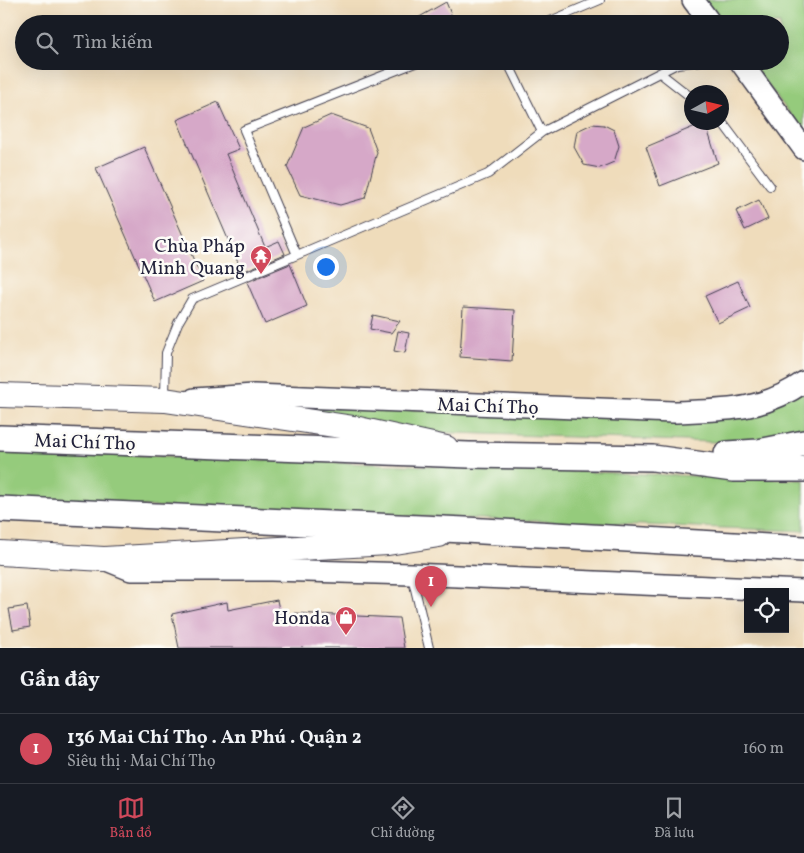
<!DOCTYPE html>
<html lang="vi">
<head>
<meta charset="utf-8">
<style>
	:root { --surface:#171b24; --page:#242831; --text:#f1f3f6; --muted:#9ea1a6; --line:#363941; --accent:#d1495b }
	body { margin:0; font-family:Vollkorn,serif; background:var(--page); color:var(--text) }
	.controls { position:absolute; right:15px; bottom:15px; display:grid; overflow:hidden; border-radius:0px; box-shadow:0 5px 20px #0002 }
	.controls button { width:45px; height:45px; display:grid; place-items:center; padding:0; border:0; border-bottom:1px solid var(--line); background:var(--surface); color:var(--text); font:25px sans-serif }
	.compass { position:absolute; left:684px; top:85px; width:45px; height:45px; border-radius:50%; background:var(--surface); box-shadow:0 5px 20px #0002; rotate:82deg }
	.you { position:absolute; left:325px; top:266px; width:18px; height:18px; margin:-12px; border:4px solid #fff; border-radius:50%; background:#1a73e8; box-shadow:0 0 0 8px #1a73e833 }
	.badge { display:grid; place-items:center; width:32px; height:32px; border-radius:50%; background:var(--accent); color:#fff; font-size:16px; font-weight:700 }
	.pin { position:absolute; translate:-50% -41px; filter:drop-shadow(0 1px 2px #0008) }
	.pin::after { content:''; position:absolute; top:26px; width:18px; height:15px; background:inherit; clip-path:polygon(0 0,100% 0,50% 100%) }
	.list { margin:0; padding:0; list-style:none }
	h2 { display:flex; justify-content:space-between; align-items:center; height:65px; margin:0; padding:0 20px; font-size:21px }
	h2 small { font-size:16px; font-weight:400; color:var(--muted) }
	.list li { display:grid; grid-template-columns:32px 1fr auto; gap:15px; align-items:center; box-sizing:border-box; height:70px; padding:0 20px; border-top:1px solid var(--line) }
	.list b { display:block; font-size:19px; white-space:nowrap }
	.list p { margin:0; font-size:16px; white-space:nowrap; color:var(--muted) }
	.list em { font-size:16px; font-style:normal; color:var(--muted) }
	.icon { flex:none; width:28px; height:28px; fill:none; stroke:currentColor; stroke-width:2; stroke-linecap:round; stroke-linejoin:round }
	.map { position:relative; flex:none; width:804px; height:648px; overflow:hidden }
	.search { position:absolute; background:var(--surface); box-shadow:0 5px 20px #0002; left:15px; right:15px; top:15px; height:55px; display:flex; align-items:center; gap:12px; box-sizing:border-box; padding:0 18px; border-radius:28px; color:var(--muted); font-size:19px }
	.sheet { height:135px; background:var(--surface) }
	nav { display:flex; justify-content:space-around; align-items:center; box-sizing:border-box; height:70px; border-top:1px solid var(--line); background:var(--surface); font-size:14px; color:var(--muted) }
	nav a { display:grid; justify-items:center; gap:2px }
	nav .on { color:var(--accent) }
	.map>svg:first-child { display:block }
	.green { fill:#95cb7c; stroke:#5c765c }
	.building { fill:#d6a8c8 }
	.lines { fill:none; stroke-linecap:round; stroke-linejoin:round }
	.service-casing { stroke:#413e4e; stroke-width:10 }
	.secondary-casing { stroke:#413e4e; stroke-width:24 }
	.primary-casing { stroke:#413e4e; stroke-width:26 }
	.trunk-casing { stroke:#413e4e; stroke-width:28 }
	.service { stroke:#fff; stroke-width:8 }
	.secondary { stroke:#fff; stroke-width:21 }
	.primary { stroke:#fff; stroke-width:24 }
	.trunk { stroke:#fff; stroke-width:25 }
	.labels { text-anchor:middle; stroke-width:5; stroke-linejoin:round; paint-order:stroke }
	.poi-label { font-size:19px; fill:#22223b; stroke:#fdfcf7; text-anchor:end }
	.street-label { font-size:19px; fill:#22223b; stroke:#fdfcf7 }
</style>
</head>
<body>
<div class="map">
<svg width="804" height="648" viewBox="0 0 804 648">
	<rect width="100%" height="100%" fill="#fdfcf7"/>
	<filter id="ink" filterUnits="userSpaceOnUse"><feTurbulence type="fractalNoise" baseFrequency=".02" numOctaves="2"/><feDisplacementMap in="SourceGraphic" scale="10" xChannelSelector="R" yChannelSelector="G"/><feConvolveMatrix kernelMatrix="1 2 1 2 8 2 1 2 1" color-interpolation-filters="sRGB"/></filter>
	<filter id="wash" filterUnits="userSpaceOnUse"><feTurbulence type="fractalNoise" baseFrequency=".0096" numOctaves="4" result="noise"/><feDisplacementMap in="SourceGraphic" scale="20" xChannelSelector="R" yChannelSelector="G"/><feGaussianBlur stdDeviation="1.12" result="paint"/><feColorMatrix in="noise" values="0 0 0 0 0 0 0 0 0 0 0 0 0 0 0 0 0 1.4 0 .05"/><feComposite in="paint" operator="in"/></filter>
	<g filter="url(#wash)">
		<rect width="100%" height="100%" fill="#efdcbb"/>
		<path class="green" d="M703,0H804V132L749,61H780V24H720Z
			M804,392V435L742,443L399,431L261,406L721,417Z
			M0,450L804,480V531L0,501Z"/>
		<g id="blocks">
			<path class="building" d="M446,2L455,24H407Z
				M218,102L239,149L226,154L265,247L279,241L285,254L242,272L177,120Z
				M331,115L368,128L377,152L365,198L340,205L300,195L287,167L304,127Z
				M705,122L718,163L660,186L646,147Z
				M592,124L604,125L614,130L619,146L614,162L600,168L584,165L574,147L577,131Z
				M144,147L203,281L155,302L96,168Z
				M759,200L768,219L745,230L736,211Z
				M290,264L307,306L265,324L247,282Z
				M738,281L750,308L718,323L705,296Z
				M463,307L515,310L512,361L460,357Z
				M373,315L400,321L391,333L370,329Z
				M398,331L409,333L405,353L394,351Z
				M277,600L282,624L294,613L399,618L404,648H179L172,614L227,602L228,610Z
				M27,606L30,627L13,630L9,609Z"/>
		</g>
	</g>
	<g filter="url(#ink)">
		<use href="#blocks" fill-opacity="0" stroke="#413e4e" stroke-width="1"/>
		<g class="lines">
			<g class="service-casing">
				<path id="service" d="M543,24L600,0
					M420,61L244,130L297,255L488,174L542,132L677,64L701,61
					M507,61L542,132
					M660,73L692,98
					M722,122L770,186
					M165,397L166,353L178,323L192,299L297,255
					M412,576L429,648"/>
			</g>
			<g class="secondary-casing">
				<path id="secondary" d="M693,0L711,24
					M740,61L804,149
					M194,399L254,395L673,412C723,410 761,412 804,382
					M104,559L131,570H271L411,574L804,591"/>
			</g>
			<g class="primary-casing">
				<path id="primary" d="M0,395L165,400L354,428L446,448
					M0,553L104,559L388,543L439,535"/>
			</g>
			<g class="trunk-casing">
				<path id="trunk" d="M0,438L469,455L653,458L733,469H804
					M727,454L758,452L804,443
					M0,509L465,530L804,549"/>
			</g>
			<use href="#service" class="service"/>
			<use href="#secondary" class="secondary"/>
			<use href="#primary" class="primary"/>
			<use href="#trunk" class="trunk"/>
		</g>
	</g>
	<defs>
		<g id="temple-pin" transform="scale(1.125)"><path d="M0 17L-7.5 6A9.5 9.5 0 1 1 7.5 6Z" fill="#d1495b" stroke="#fdfcf7"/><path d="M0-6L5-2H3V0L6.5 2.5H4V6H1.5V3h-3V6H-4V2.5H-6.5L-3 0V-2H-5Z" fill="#fff"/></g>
		<g id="shop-pin" transform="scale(1.125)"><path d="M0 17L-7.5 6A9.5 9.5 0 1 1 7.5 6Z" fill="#d1495b" stroke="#fdfcf7"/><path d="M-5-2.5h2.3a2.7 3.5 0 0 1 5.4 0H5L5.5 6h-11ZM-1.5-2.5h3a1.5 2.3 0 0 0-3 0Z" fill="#fff"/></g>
	</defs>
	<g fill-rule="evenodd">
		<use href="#temple-pin" x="261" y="256"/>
		<use href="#shop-pin" x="346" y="617"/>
	</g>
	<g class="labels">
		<g class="poi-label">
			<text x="245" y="252">Chùa Pháp<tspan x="245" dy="22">Minh Quang</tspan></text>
			<text x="330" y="624">Honda</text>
		</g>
		<g class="street-label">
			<text transform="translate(488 405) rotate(2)" y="7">Mai Chí Thọ</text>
			<text transform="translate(85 441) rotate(2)" y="7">Mai Chí Thọ</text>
		</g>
	</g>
</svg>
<div class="controls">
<button><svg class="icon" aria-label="locate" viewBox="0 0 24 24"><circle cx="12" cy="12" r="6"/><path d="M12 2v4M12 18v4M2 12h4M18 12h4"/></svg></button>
</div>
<svg class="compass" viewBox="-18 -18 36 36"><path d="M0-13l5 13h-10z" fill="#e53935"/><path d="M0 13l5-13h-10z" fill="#9ea1a6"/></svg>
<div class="you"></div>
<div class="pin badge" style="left:431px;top:607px">1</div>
<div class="search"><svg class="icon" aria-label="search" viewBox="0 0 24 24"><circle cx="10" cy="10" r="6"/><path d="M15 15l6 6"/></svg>Tìm kiếm</div>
</div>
<section class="sheet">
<h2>Gần đây<small></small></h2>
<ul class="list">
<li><span class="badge">1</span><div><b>136 Mai Chí Thọ . An Phú . Quận 2</b><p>Siêu thị · Mai Chí Thọ</p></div><em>160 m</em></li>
</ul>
</section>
<nav>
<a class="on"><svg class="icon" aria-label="map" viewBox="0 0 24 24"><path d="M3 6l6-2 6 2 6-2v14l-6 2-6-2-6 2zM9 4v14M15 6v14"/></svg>Bản đồ</a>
<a><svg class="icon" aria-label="directions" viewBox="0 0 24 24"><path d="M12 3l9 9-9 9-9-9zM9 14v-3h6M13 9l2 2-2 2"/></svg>Chỉ đường</a>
<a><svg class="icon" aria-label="saved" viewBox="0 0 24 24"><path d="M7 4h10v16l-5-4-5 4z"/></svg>Đã lưu</a>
</nav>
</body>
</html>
